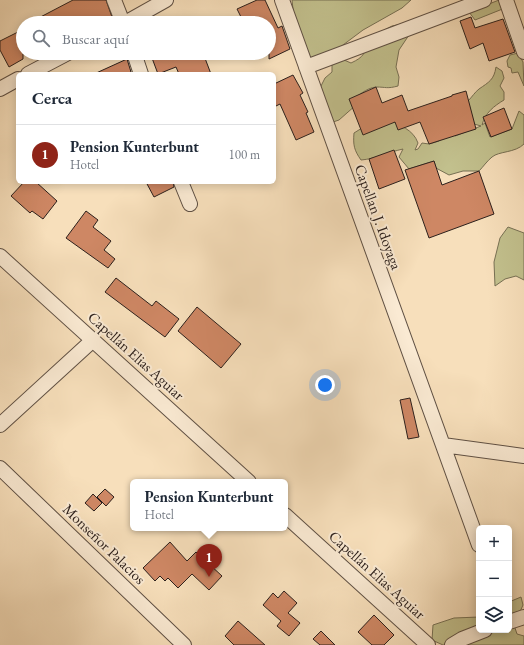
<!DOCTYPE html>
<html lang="es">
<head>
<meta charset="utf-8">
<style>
	:root { --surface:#fff; --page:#f6f6f7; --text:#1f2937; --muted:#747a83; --line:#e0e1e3; --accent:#8f2418 }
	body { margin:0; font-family:"EB Garamond",serif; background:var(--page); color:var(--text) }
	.controls { position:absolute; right:12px; bottom:12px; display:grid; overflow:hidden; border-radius:6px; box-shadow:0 2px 10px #0003 }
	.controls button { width:36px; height:36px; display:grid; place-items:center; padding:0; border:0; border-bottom:1px solid var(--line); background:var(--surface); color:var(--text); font:20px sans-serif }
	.you { position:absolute; left:325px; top:385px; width:14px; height:14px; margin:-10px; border:3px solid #fff; border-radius:50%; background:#1a73e8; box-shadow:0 0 0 6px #1a73e833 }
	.badge { display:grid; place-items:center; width:26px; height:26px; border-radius:50%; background:var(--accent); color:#fff; font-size:13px; font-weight:700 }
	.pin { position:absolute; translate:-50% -33px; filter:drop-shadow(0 1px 2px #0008) }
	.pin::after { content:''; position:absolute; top:21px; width:14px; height:12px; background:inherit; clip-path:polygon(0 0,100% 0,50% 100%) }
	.popup { position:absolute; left:130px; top:479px; width:158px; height:52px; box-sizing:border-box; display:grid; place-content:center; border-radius:6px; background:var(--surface); filter:drop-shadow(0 1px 3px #0005); font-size:13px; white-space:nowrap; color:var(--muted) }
	.popup b { font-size:15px; color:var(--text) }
	.popup::after { content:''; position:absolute; left:50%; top:100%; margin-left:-8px; border:8px solid transparent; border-top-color:var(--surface) }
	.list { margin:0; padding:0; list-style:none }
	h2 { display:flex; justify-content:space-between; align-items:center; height:52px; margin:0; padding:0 16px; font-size:17px }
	h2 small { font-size:13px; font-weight:400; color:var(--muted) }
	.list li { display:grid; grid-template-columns:26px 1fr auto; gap:12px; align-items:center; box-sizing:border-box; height:60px; padding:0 16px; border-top:1px solid var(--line) }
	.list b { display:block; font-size:15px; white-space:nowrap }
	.list p { margin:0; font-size:13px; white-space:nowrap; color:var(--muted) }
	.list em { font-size:13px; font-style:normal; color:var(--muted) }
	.icon { flex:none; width:22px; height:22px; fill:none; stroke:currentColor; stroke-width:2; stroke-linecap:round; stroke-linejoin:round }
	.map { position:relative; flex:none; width:524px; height:645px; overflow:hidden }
	.search { position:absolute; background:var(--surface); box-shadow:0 2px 10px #0003; left:16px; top:16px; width:260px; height:44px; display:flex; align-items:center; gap:10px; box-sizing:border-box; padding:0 14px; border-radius:22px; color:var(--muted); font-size:15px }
	.panel { position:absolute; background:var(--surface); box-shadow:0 2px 10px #0003; left:16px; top:72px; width:260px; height:112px; border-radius:6px }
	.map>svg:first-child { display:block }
	.green { fill:#c2c08d; stroke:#777054 }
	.building { fill:#ce8764; stroke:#2c201c }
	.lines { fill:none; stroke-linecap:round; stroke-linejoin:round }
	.minor-casing { stroke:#5f5044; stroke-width:16 }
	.minor { stroke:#faead3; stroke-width:14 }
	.labels { text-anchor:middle; stroke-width:4; stroke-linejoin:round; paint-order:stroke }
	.street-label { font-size:15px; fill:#2c201c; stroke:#faead3 }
</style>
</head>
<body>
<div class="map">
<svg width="524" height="645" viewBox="0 0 524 645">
	<rect width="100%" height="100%" fill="#f7dfbb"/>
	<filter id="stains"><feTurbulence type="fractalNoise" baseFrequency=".005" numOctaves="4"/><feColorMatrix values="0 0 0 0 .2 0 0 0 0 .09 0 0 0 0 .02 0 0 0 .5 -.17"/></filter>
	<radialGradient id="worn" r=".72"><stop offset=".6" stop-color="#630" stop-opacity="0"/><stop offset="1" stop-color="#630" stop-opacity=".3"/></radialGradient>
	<path class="green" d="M292,0H411L402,8L363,30L323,60L298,55Z
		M499,0L505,8L475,20L469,12Z
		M406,23L411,32L399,50L396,67L399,77L398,86C387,89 386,87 376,87C366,88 358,96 350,102L356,105L339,120L327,124L320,88L325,78L332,72V64L344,60L351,63C364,57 366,53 367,39L392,26Z
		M518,53L523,62L524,86L518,72L512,73L511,68L508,67L507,61L510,55Z
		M496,67L502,71L504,78L500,86L504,92V100C494,106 485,113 482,125L485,123L490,137L512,129L519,111L524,115V144C515,153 499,151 492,157C487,161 483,167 479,171H463L449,175L436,168L434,161L409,169L399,157L403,149C389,152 375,159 361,160C354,150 353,145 354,133L362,128L388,119C400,126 413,129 418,143L415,150L418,149L422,143L429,144L439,141L449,120L455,136L481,126L474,124L468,101C472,97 475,92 479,89C489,82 494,80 496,67Z
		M508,227L524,233V280L516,276L505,279L495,286L494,262L500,238Z
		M521,597L523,605L514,625L517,634L524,636V645H443L432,640L433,625L454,618L479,617V630H509V602Z"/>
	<path class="building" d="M73,0H106L112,17L100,23H29Z
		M257,0H265L278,28L282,26L290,49L269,59V23H244L237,9Z
		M471,17L475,28L503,19L515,52L489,61L483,43L470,49L460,21Z
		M18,32L23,42V59L9,67L0,50V41Z
		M164,53H203L211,74H179L176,67L158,74L152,58Z
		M127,59L131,72L127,74H94Z
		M293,75L303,93L300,95L308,112L306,113L314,132L296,140L280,104L274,107V84Z
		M376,87L382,103L402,95L408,111L452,96V95L466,91L476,129L429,144L420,122L398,130L395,122L363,135L349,99Z
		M504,108L512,129L491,137L483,117Z
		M394,150L405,179L379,189L369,159Z
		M434,161L442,185L479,171L494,214L429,238L405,170Z
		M24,182H36L57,201L43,219L32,211L30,213L11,196Z
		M146,182H173L174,187L154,197Z
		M86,211L98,220L93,227L111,241L104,250L115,259L108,268L66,238Z
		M116,278L152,306L156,301L179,319L165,337L105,292Z
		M197,307L241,344L221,368L178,331Z
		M410,398L419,437L408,439L400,400Z
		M105,489L114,497L106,506L97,497Z
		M93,494L102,503L94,511L85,503Z
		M170,542L187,561L196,552L222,576L209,590L192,574L178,588L168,578L165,581L160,576L155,581L143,568Z
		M284,591L297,603L288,613L300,623L289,636L277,626L281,621L263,605L273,593L278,598Z
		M374,615L394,635L384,645H372L358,632Z
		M238,621L265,645H234L225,636Z
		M321,631L335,645H320L313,639Z"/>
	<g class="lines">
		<g class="minor-casing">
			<path id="minor" d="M114,0L123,23
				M282,0L479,545
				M506,0L524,52
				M125,23L166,0
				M134,53L141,74
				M306,67L484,0
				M28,74L68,53
				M0,89L18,79
				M181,182L190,204
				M0,256L249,482
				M0,425L93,340
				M443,445L524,456
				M0,468L184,645
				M285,515L428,645
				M509,622L524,617
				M452,645L462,639L485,630"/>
		</g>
		<use href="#minor" class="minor"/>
	</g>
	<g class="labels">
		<g class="street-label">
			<text transform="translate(378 217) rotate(70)" y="5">Capellan J. Idoyaga</text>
			<text transform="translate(136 356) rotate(42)" y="5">Capellán Elias Aguiar</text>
			<text transform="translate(104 544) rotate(44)" y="5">Monseñor Palacios</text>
			<text transform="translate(377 575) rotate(42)" y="5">Capellán Elias Aguiar</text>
		</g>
	</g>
	<rect width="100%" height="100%" filter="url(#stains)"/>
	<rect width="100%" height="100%" fill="url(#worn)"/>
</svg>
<div class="controls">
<button>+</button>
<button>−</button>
<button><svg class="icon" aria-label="layers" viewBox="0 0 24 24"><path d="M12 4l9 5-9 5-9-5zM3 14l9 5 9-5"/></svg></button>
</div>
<div class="you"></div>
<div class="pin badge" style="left:209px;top:577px">1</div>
<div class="popup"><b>Pension Kunterbunt</b>Hotel</div>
<div class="search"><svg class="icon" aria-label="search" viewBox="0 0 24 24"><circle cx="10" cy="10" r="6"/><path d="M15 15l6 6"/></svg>Buscar aquí</div>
<section class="panel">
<h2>Cerca<small></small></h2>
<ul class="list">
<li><span class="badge">1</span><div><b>Pension Kunterbunt</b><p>Hotel</p></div><em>100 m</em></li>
</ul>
</section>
</div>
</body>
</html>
